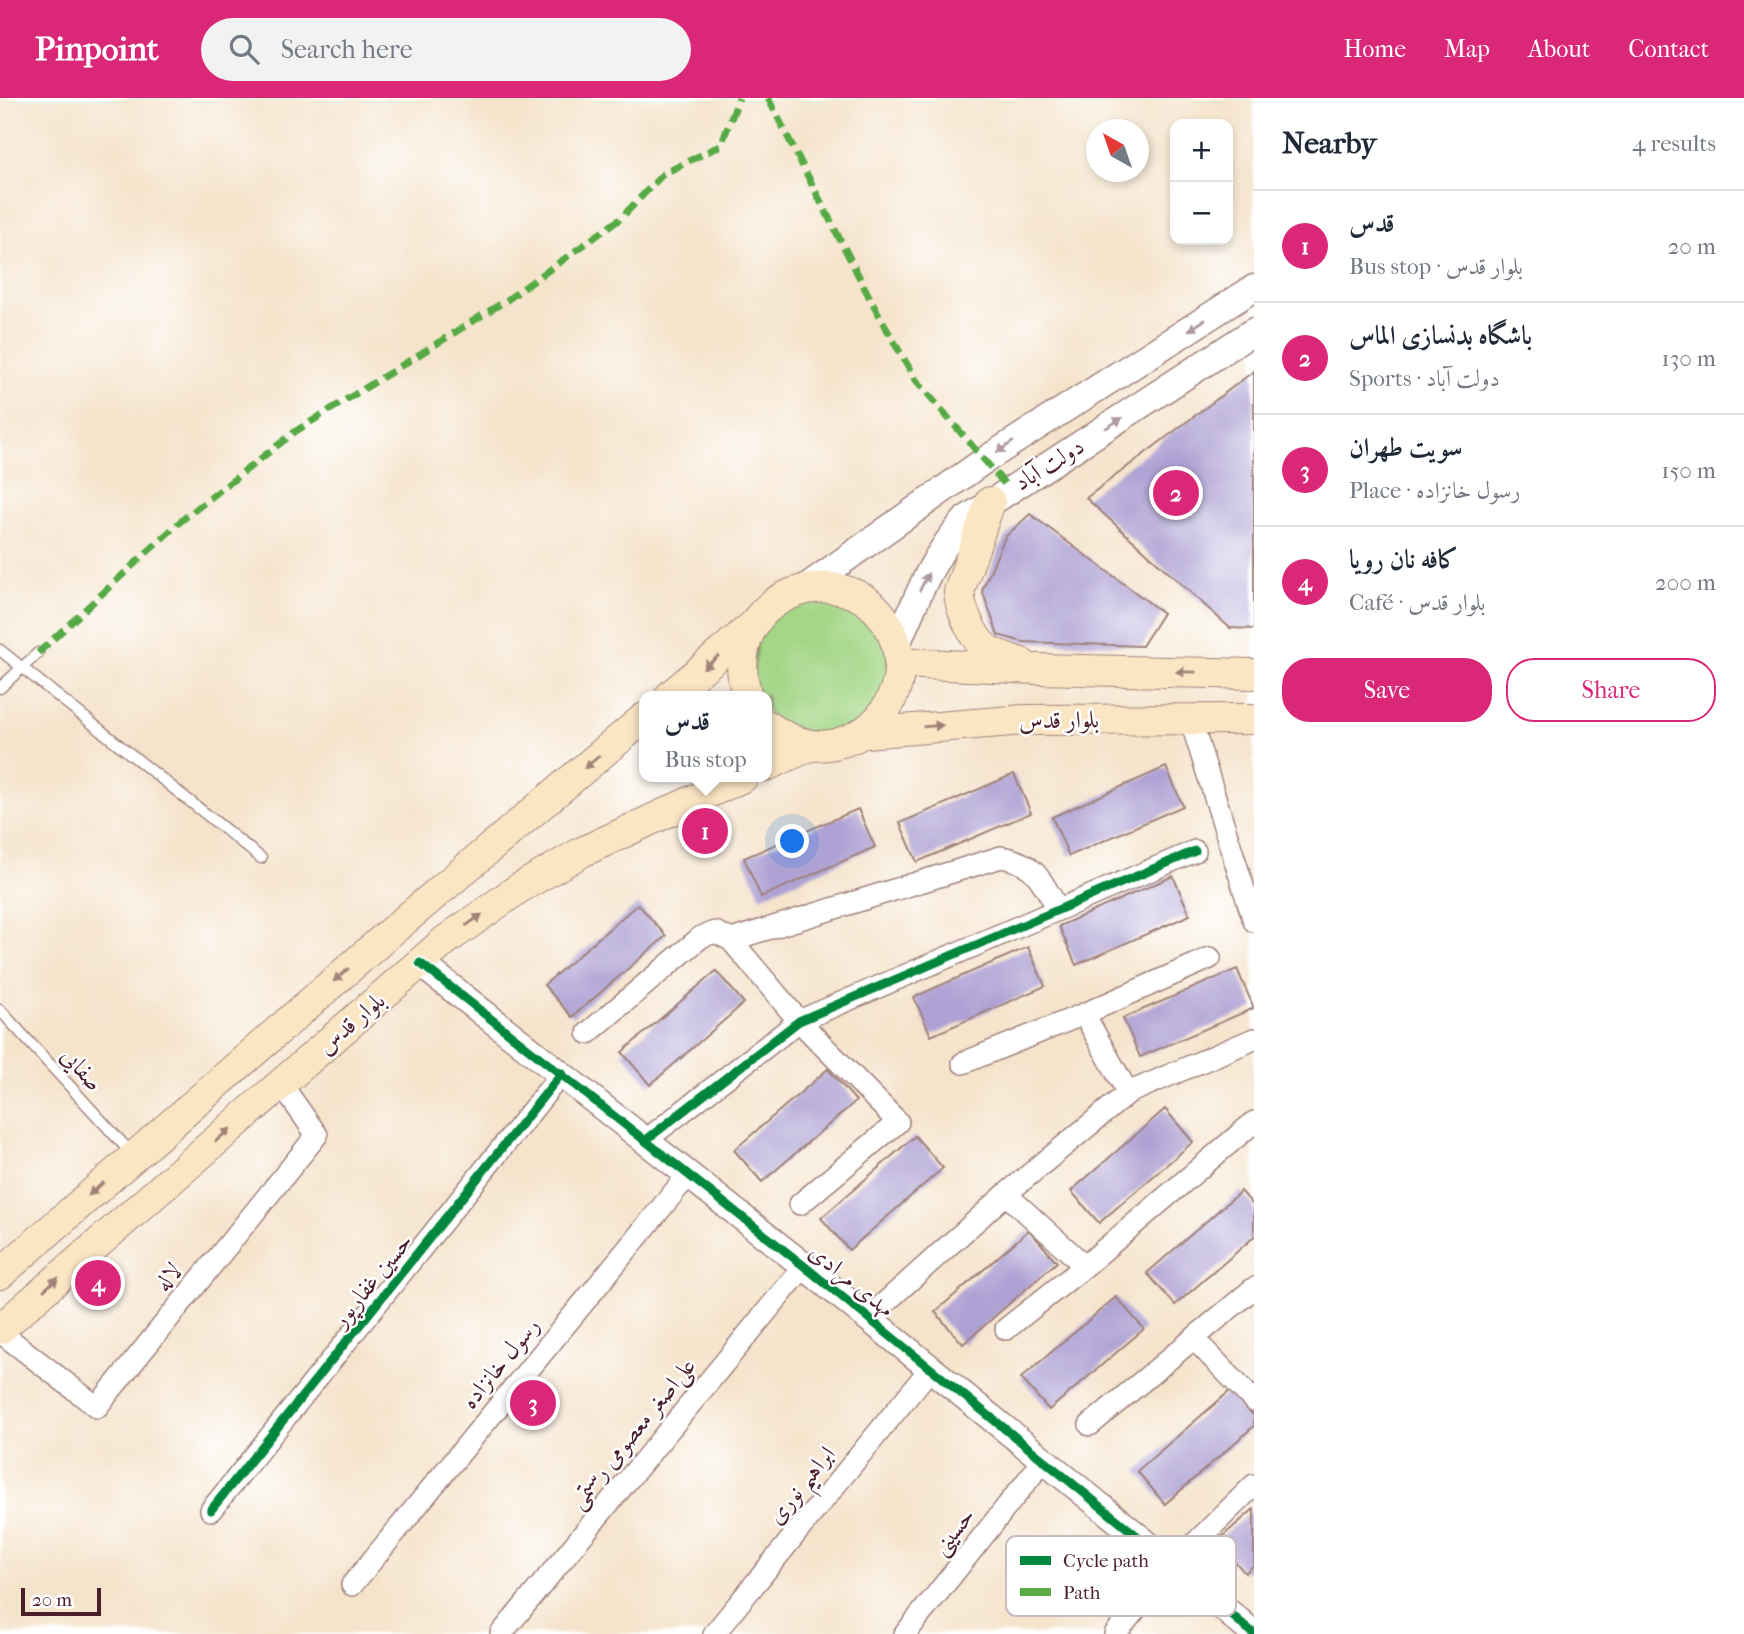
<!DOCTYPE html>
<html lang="en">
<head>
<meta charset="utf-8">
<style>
	:root { --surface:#fff; --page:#f2f2f3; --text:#1f2937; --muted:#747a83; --line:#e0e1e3; --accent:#db2777 }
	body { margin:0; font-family:"IM FELL French Canon",Amiri,serif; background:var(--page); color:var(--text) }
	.controls { position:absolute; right:21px; top:21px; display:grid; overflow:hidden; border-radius:14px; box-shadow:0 4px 10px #0003 }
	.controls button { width:63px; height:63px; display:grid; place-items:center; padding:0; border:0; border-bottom:2px solid var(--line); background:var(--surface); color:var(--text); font:35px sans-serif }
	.compass { position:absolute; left:1086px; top:21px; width:63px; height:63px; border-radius:50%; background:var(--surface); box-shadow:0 4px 10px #0003; rotate:320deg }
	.scale { position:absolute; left:21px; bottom:18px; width:80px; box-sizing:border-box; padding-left:7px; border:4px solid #4a1f2b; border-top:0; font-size:19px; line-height:24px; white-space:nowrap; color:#4a1f2b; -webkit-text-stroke:5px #fff; paint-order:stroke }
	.you { position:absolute; left:793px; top:744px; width:24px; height:24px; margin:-18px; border:5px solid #fff; border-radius:50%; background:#1a73e8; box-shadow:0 0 0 10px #1a73e833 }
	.badge { display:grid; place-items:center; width:46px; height:46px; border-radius:50%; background:var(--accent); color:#fff; font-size:23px; font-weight:700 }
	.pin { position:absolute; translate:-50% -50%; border:4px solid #fff; box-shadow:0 2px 7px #0006 }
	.popup { position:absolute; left:639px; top:593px; width:133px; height:91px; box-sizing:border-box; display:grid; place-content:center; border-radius:14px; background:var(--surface); filter:drop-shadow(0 2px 5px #0005); font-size:23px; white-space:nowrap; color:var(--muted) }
	.popup b { font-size:26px; color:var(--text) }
	.popup::after { content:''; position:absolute; left:50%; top:100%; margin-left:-14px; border:14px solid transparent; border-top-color:var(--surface) }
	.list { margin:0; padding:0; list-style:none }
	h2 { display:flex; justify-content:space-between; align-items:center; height:91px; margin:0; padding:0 28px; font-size:30px }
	h2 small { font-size:23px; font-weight:400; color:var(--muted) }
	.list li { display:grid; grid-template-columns:46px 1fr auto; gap:21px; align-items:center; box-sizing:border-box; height:112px; padding:0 28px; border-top:2px solid var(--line) }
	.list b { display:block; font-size:26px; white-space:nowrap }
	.list p { margin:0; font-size:23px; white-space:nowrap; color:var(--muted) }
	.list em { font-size:23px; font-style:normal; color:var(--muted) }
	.actions { display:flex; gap:14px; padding:21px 28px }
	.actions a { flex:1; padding:16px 0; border:2px solid var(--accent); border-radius:28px; text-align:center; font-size:24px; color:var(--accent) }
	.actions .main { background:var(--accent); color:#fff }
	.icon { flex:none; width:38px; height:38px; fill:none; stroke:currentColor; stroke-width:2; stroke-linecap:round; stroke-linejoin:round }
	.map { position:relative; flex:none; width:1254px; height:1536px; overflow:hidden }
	header { display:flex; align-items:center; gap:42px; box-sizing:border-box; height:98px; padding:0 35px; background:var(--accent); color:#fff }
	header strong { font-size:33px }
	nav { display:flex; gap:38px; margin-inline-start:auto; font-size:24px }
	.search { width:490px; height:63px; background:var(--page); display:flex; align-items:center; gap:18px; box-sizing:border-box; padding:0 24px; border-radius:38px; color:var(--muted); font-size:26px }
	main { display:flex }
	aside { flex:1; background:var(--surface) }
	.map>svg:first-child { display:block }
	.green { fill:#a3d685; stroke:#767a58; stroke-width:2 }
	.building { fill:#aea2d4 }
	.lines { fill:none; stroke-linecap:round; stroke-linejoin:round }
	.service-casing { stroke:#a0827c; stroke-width:13 }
	.minor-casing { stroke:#a0827c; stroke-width:24 }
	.tertiary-casing { stroke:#a0827c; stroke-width:29 }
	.secondary-casing { stroke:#a0827c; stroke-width:32 }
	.service { stroke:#fff; stroke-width:10 }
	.minor { stroke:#fff; stroke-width:21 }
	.tertiary { stroke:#fff; stroke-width:26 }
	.secondary { stroke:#fbe6c4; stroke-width:30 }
	.quiet { stroke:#57aa44; stroke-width:7; stroke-dasharray:14 7; stroke-linecap:butt }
	.cycleway-casing { stroke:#fff; stroke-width:13 }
	.cycleway { stroke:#00873e; stroke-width:9 }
	.oneway { fill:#ae9aa0 }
	.oneway2 { fill:#a28278 }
	.labels { text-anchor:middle; stroke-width:5; stroke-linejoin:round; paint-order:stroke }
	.street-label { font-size:24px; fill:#4a1f2b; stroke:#fff }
	.key { fill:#fff; stroke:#c9bcbf; stroke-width:2 }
	.key-label { font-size:19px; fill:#4a1f2b }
</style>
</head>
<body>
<header>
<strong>Pinpoint</strong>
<div class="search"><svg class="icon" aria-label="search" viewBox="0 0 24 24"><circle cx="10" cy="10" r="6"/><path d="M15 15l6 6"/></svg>Search here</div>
<nav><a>Home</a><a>Map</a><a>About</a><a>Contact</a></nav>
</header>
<main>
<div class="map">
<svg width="1254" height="1536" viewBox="0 0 1254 1536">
	<rect width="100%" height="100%" fill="#fff"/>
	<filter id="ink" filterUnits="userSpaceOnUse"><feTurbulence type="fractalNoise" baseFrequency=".0143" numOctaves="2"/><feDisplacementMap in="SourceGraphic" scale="14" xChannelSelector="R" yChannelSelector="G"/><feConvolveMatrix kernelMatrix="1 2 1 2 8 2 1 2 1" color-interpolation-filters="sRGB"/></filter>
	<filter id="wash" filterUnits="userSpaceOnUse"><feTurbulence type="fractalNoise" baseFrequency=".00686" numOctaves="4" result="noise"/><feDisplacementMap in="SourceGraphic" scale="28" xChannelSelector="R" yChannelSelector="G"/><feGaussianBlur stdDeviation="1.57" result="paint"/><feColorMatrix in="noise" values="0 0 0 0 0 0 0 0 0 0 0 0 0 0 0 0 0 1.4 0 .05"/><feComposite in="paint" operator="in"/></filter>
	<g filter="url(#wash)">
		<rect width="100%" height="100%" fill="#f5e4cc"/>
		<path class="green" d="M813,498L858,508L887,543L889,589L862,626L818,639L775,622L766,611V598H758L752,582L758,537L772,518Z"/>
		<g id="blocks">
			<path class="building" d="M1254,273V531L1230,530L1086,400Z
				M1030,416L1163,515L1142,548L1023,544L998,537L982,492L1005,439Z
				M1166,669L1183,708L1069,758L1052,719Z
				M1014,676L1031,715L917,764L900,725Z
				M858,711L875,749L761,799L744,760Z
				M1173,778L1190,817L1076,867L1059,828Z
				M638,806L666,838L572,919L544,887Z
				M1028,849L1045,888L931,938L914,899Z
				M1237,871L1254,910L1140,959L1123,920Z
				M716,873L744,905L650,987L622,954Z
				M828,971L856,1003L762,1084L734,1052Z
				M1165,1011L1193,1044L1099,1125L1071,1093Z
				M915,1038L943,1070L849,1152L821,1120Z
				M1241,1093L1254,1108V1139L1175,1207L1147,1175Z
				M1029,1132L1057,1164L963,1246L935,1214Z
				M1116,1199L1144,1231L1049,1312L1021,1280Z
				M1231,1292L1254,1318V1328L1165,1406L1137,1373Z
				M1254,1411V1467L1245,1475L1217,1443Z"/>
		</g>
	</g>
	<g filter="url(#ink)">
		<use href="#blocks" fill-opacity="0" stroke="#a0827c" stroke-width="2"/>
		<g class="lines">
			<g class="service-casing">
				<path id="service" d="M0,552L261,760
					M0,590L38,555
					M0,912L133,1057"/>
			</g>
			<g class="minor-casing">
				<path id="minor" d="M1190,620L1254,823
					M731,842L1001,759C1037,765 1041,783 1058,811
					M1084,916L1128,995
					M588,935L701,839L715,834L731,842L799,923L898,1024L800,1106
					M963,965L1084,916L1210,860
					M646,1042L799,923L1195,753
					M1006,1096L1085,1168
					M868,1220L1006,1096L1128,995L1254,941
					M1006,1231L1085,1168L1254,1024
					M0,1234L97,1309L317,1037L281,986
					M1194,1241L1254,1303
					M1090,1327L1254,1190
					M211,1412L562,975
					M352,1487L689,1076
					M501,1536L804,1168
					M714,1536L930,1271
					M905,1536L1043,1363
					M1115,1536L1173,1467L1254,1387"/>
			</g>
			<g class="tertiary-casing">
				<path id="tertiary" d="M802,492L985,362L1254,190
					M897,546C917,500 931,459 966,421L1254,233
					M420,865L804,1168L1173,1467L1254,1536"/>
			</g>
			<g class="secondary-casing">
				<path id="secondary" d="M990,404L959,494C960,511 974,543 989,553C999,558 1011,561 1021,565
					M900,565L1038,571L1254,576
					M670,598L751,529
					M747,598C715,492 855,450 892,535C900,553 902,573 895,592C885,621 865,639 835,646C809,652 787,641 766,627
					M865,635L1024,622L1254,621
					M766,668L810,648
					M0,1176L393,832L644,620
					M0,1231L446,842L518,791L582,754L743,679"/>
			</g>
			<use href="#service" class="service"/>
			<use href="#minor" class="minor"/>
			<use href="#tertiary" class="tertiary"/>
			<use href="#secondary" class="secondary"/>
			<path class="quiet" d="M768,0L878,216L916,282L1009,391
				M38,555L182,422L296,333L507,202L620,121L663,76L721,47L739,0"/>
			<g class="cycleway-casing">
				<path id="cycleway" d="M420,865L804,1168L1173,1467L1254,1536
					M646,1042L799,923L1195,753
					M211,1412L562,975"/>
			</g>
			<use href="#cycleway" class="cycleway"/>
		</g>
		<defs><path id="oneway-solid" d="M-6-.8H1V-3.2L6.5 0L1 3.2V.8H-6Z" transform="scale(1.75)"/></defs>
		<g class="oneway">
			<use href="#oneway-solid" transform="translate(1197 227) rotate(147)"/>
			<use href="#oneway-solid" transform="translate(1114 325) rotate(-32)"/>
			<use href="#oneway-solid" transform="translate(1005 349) rotate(147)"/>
			<use href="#oneway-solid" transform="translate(924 484) rotate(-64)"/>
		</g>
		<g class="oneway2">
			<use href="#oneway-solid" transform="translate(711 564) rotate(140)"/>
			<use href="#oneway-solid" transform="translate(1186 574) rotate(-179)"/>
			<use href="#oneway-solid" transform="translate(933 628) rotate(-5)"/>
			<use href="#oneway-solid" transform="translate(592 664) rotate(140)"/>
			<use href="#oneway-solid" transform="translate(474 822) rotate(-35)"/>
			<use href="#oneway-solid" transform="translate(341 877) rotate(139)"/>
			<use href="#oneway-solid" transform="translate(223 1037) rotate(-41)"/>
			<use href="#oneway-solid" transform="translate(96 1091) rotate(139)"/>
			<use href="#oneway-solid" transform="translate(51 1186) rotate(-41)"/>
		</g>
	</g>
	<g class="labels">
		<g class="street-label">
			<text transform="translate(1049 366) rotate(-32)" y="8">دولت آباد</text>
			<text transform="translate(1059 622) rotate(-1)" y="8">بلوار قدس</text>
			<text transform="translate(351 925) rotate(-41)" y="8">بلوار قدس</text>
			<text transform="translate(82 971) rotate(48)" y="8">صفایی</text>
			<text transform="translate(168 1179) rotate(-51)" y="8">لاله</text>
			<text transform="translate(372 1182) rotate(-51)" y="8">حسین غفارپور</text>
			<text transform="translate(852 1182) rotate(39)" y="8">مهدی مرادی</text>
			<text transform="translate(500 1265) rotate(-51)" y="8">رسول خانزاده</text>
			<text transform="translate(632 1335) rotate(-51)" y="8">علی‌اصغر معصومی رستمی</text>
			<text transform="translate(801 1387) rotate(-51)" y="8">ابراهیم نوری</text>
			<text transform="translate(953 1433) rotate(-51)" y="8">حسینی</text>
		</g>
	</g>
	<rect x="1006" y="1438" width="230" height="80" rx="10" class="key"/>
	<rect x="1020" y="1458" width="31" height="9" fill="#00873e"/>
	<rect x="1020" y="1490" width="31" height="8" fill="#57aa44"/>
	<g class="key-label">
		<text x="1063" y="1469">Cycle path</text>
		<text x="1063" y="1501">Path</text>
	</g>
</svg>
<div class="controls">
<button>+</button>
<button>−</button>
</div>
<svg class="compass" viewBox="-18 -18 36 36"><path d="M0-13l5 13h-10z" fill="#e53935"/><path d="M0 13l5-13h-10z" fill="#747a83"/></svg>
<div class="scale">20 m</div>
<div class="you"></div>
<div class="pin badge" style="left:705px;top:733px">1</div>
<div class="popup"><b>قدس</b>Bus stop</div>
<div class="pin badge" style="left:1176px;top:395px">2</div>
<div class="pin badge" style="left:533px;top:1305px">3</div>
<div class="pin badge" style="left:98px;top:1185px">4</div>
</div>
<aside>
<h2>Nearby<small>4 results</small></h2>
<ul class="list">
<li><span class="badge">1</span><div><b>قدس</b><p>Bus stop · بلوار قدس</p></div><em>20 m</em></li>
<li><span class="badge">2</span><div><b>باشگاه بدنسازی الماس</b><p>Sports · دولت آباد</p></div><em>130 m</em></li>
<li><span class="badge">3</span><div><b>سويت طهران</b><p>Place · رسول خانزاده</p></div><em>150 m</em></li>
<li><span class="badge">4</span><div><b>کافه نان رویا</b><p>Café · بلوار قدس</p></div><em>200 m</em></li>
</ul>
<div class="actions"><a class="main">Save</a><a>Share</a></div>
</aside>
</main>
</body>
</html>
